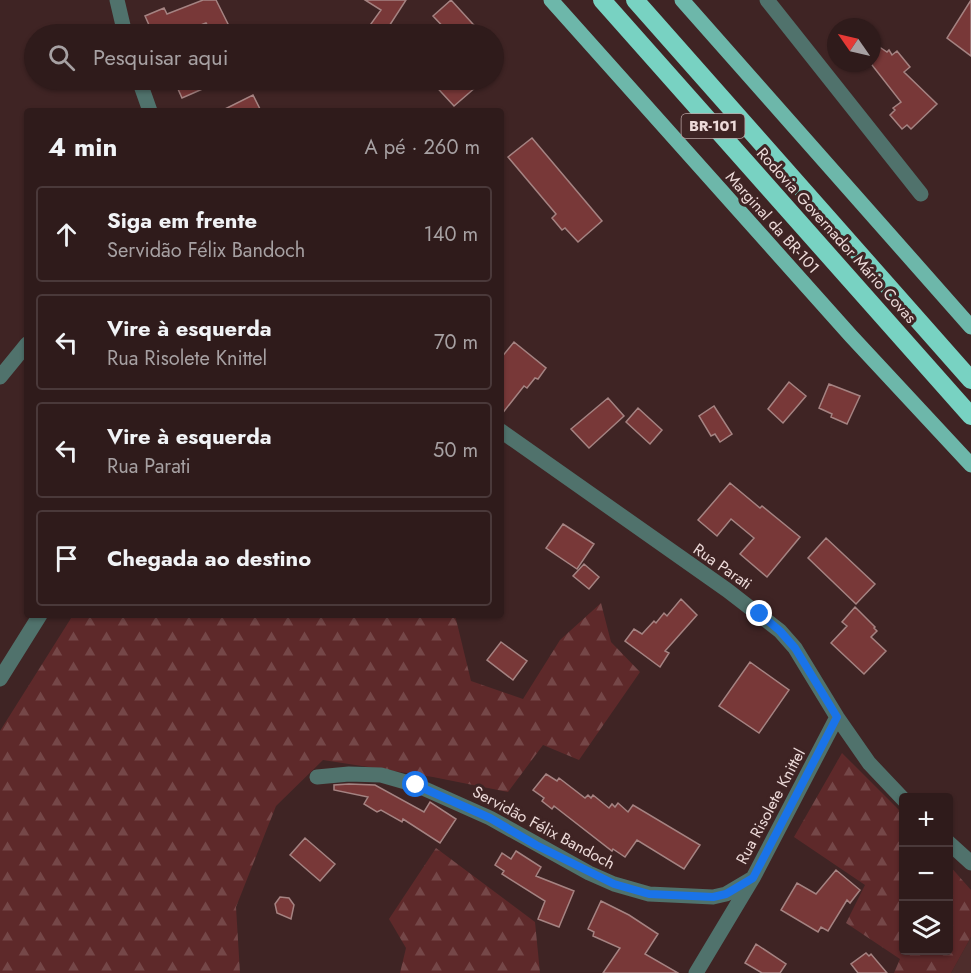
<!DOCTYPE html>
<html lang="pt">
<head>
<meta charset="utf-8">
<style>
	:root { --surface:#2f1b1b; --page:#3b2828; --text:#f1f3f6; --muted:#a7a1a3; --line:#4a393a }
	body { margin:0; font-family:Jost,sans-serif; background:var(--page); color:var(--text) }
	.controls { position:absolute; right:18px; bottom:18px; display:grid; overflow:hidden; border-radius:6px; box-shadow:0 2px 4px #0004 }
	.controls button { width:54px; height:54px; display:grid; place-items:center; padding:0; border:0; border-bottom:2px solid var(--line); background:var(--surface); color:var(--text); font:30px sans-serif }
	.compass { position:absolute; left:827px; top:18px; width:54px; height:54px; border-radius:50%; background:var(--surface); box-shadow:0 2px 4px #0004; rotate:304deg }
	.stop { position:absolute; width:18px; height:18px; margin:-14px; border:4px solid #1a73e8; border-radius:50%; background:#fff }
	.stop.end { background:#1a73e8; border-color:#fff; box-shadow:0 2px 6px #0008 }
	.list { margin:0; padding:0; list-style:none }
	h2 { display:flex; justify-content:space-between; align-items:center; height:78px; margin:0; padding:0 24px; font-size:26px }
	h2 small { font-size:20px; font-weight:400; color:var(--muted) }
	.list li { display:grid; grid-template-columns:39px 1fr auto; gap:18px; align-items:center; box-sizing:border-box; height:96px; margin:0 12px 12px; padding:0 12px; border:2px solid var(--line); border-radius:6px }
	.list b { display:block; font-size:22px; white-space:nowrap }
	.list p { margin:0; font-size:20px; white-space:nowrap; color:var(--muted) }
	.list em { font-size:20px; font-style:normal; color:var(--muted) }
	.icon { flex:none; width:33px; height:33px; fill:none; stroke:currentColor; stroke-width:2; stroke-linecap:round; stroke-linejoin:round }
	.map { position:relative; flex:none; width:971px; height:973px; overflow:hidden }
	.search { position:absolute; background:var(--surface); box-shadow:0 2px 4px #0004; left:24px; top:24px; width:480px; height:66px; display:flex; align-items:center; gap:15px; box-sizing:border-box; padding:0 21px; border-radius:33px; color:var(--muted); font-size:22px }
	.panel { position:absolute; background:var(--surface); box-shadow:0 2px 4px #0004; left:24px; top:108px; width:480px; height:510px; border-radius:6px }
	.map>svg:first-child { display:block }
	.built { fill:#4e2d2c }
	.forest { fill:url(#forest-firs) }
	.building { fill:#783838; stroke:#a58382; stroke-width:1.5 }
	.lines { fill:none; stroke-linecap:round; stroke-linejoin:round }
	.minor { stroke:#50726c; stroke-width:15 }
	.major { stroke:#6db7aa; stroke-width:15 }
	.highway { stroke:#78d2c2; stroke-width:18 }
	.route { stroke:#1a73e8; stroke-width:8 }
	.labels { text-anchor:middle; stroke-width:6; stroke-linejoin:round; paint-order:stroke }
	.shield { fill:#3f2424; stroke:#b9a3a3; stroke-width:1.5 }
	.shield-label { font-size:15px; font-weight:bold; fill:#eddad9 }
	.street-label { font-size:16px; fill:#eddad9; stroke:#3f2424 }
</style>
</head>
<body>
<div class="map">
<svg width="971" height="973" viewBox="0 0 971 973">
	<defs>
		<pattern id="forest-firs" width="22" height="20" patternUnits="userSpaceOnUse" patternTransform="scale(1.5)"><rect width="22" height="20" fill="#5e292a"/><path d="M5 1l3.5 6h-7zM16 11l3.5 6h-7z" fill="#754748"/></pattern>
	</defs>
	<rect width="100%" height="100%" fill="#3f2424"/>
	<path class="built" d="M971,937V973H951Z"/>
	<path class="forest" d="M601,603L611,642L640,672L579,760L543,745L508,792L433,777L323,760L276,806L236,907L240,973H0V731L73,615H455L471,681L523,699L560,640Z
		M842,753L903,814L904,950H948L949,865L971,890V937L951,973H894L900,959L846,923L865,885L794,837Z
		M436,848L535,922L540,973H400L406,948L389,919Z"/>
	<path class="building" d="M203,0H216L233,34H213L206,23L178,34H153L145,16L164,8L167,14Z
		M365,0H406L384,34H376L368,28L381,10Z
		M451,0L482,34H450L433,16Z
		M971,0V56L947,38Z
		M872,42L887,52L889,50L892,55L897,51L910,67L904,72L937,104L911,129L907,125L902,129L890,115L895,110L893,108L901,102L872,65Z
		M174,80H223L182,98Z
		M430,80H484L454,106Z
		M253,95L261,111H221Z
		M532,138L602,221L578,242L565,228L562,230L552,218L556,214L508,157Z
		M514,342L546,368L538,379L535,378L527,388L524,386L501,415V358Z
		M789,382L806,396L783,423L768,409Z
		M829,384L860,396L847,424L831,417L832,414L819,408Z
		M608,398L624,416L589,448L571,429Z
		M714,406L732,434L720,442L715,434L711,436L699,416Z
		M638,408L662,430L650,444L626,422Z
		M730,483L760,508L762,506L800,537L767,577L740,554L754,538L731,519L717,536L698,520Z
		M563,524L594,544L577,569L546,548Z
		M826,538L875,584L856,604L808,558Z
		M584,564L599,577L589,589L573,576Z
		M681,599L697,615L665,651L669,653L660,667L625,641L634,629L642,634L654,621L656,623L664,613L667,616Z
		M855,607L875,627L874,628L877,631L871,637L886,651L864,674L831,643L847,626L842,622Z
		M501,642L527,661L513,680L487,660Z
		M750,662L789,690L759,733L719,706Z
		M546,774L557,781L559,778L585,798L588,795L591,798L593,795L609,808L612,804L615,807L618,803L628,812L633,805L700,845L684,869L637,840L625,857L613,849L612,851L554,806L552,809L542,801L544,798L533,790Z
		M349,784L375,785L424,812L430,802L456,819L440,843L403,819L402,822L381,810L377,812L364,804L368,797L334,790V785Z
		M305,838L335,864L320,881L290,855Z
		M516,851L541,867L536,876L574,891L559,927L538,919L545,901L502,874L504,871L495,865L502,853L511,859Z
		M836,870L860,890L850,903L847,900L828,931L821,927L818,932L781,910L797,883L816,894Z
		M280,897L289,898L294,905L291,919L277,913L275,904Z
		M601,901L629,915L658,934L645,954L678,973H603L620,948L593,936L594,932L588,929Z
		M756,944L786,964L780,973H762L745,963Z
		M866,953L869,956L871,954L887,973H858L851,964Z"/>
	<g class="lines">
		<path class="minor" d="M117,0L125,34
			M767,0L921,194
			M139,80L150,111
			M0,377L27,344
			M501,431L727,590L780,631L795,648L837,717L869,763L904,800
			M0,679L40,615
			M317,777L349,774L381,775L416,785L490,818L589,873L614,884L649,894L713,897L726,894L753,878
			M948,842L971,863
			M696,973L753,878L837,717"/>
		<path class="major" d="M551,0L851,336L971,465
			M682,0L971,327"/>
		<path class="highway" d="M602,0L971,416
			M635,0L971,380"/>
	</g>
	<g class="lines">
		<path class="route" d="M416,785L490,818L536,845L614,884L649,894L713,897L726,894L753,878L837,717L795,648L780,631L760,614"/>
	</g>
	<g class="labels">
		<rect class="shield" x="681.5" y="114" width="63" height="24" rx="4.5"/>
		<g class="shield-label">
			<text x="713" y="131">BR-101</text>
		</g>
		<g class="street-label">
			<text transform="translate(773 222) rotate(48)" y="6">Marginal da BR-101</text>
			<text transform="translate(837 235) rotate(48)" y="6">Rodovia Governador Mário Covas</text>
			<text transform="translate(723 566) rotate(35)" y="6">Rua Parati</text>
			<text transform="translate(770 806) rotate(-62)" y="6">Rua Risolete Knittel</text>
			<text transform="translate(544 827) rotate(28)" y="6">Servidão Félix Bandoch</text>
		</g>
	</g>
</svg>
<div class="controls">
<button>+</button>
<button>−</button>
<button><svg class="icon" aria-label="layers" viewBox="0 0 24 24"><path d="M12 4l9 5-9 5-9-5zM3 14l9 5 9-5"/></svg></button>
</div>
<svg class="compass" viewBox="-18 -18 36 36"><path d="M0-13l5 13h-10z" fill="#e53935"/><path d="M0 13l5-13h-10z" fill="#a7a1a3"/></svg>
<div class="stop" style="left:416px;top:785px"></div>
<div class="stop end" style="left:760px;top:614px"></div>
<div class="search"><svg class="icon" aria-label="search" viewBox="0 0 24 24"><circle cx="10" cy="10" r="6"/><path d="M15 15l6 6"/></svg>Pesquisar aqui</div>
<section class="panel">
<h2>4 min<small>A pé · 260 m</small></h2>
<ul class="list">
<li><svg class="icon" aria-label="ahead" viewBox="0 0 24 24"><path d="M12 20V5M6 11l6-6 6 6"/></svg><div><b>Siga em frente</b><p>Servidão Félix Bandoch</p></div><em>140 m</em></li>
<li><svg class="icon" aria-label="left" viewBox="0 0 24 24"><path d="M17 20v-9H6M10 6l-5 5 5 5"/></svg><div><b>Vire à esquerda</b><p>Rua Risolete Knittel</p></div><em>70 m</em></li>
<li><svg class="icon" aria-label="left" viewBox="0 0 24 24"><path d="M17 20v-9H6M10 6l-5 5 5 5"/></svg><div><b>Vire à esquerda</b><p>Rua Parati</p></div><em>50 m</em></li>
<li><svg class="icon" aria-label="arrive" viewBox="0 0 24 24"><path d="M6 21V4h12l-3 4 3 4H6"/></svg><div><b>Chegada ao destino</b></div></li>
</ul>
</section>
</div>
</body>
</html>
